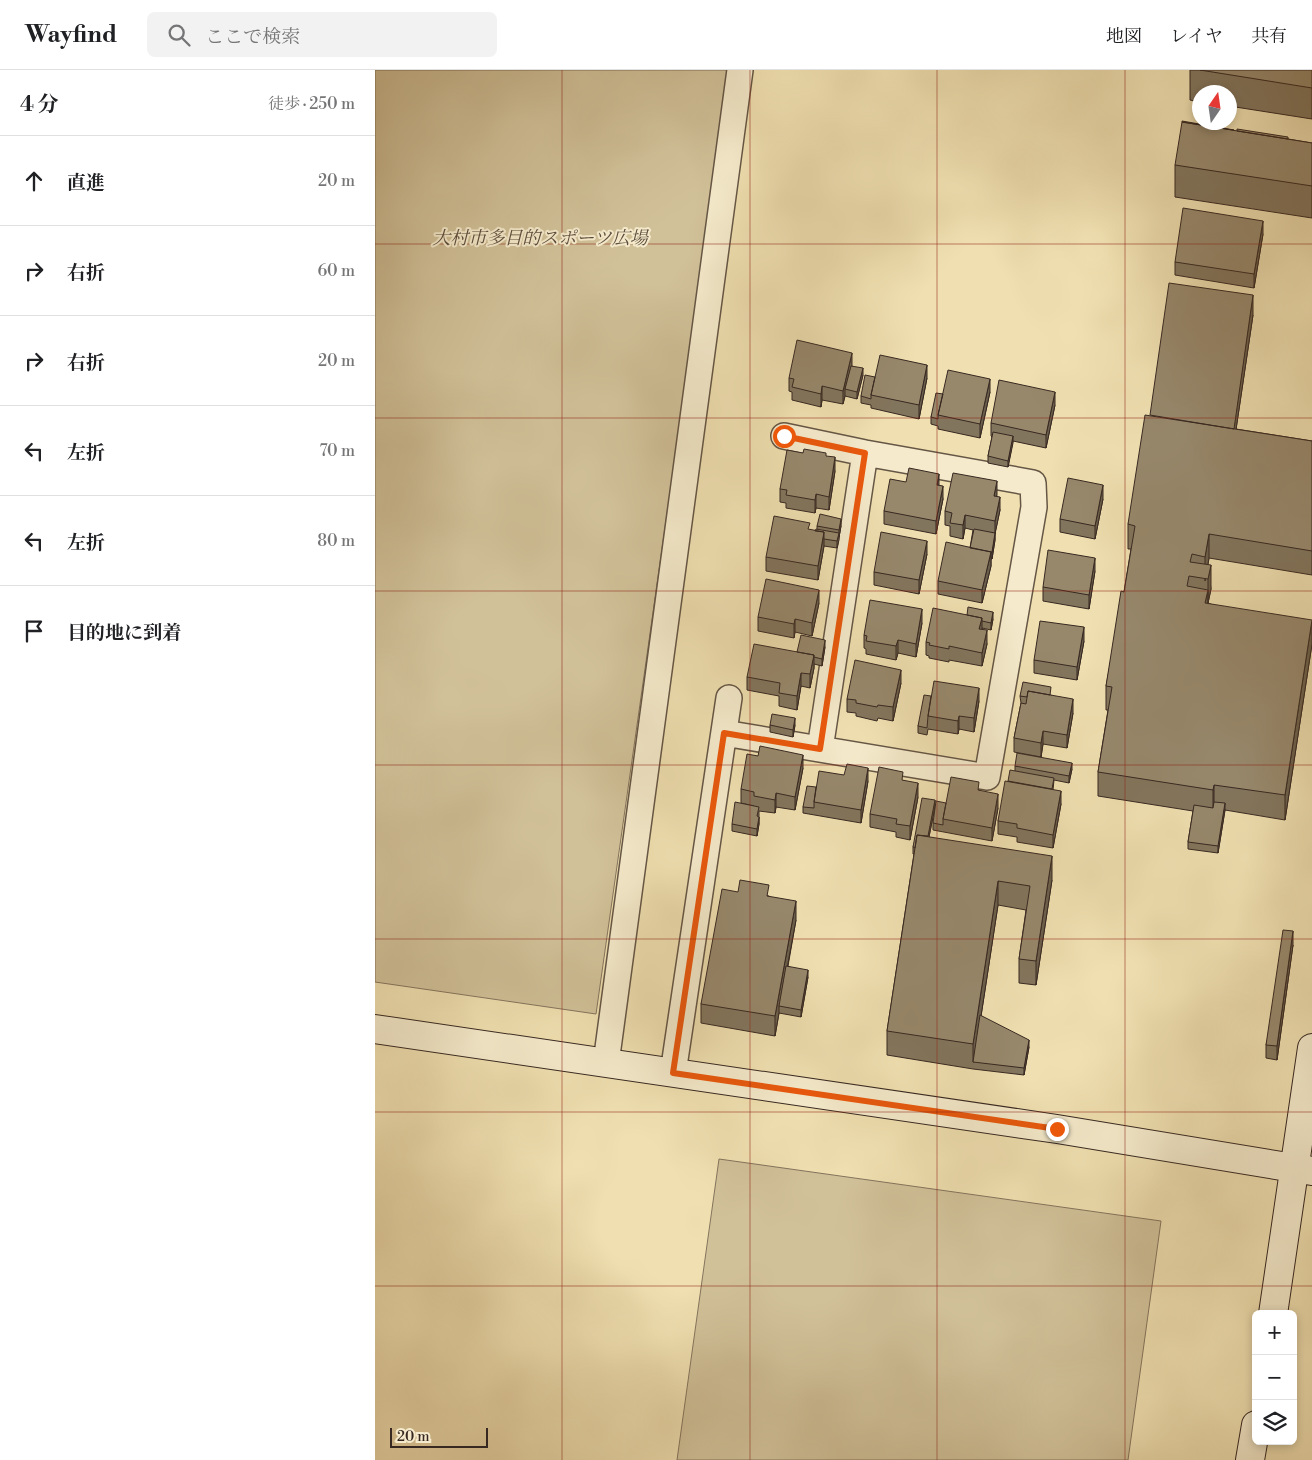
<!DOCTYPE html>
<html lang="ja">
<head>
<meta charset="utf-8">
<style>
	:root { --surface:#fff; --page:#f2f2f2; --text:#202124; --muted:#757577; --line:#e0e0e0 }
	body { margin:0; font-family:"Libre Bodoni","Noto Serif JP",serif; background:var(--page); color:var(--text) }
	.controls { position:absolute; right:15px; bottom:15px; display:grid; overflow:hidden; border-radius:8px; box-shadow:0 2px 8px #0003 }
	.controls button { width:45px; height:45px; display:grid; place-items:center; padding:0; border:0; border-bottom:1px solid var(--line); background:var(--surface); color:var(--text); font:25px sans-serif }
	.compass { position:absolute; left:817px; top:15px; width:45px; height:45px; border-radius:50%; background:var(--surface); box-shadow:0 2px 8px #0003; rotate:13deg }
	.scale { position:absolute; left:15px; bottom:12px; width:98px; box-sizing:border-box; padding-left:5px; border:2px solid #372821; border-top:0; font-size:14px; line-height:18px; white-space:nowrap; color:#372821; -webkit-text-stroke:4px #f5ebcc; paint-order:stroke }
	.stop { position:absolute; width:15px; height:15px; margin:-11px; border:4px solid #ea580c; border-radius:50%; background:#fff }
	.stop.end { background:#ea580c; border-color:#fff; box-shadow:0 1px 5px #0008 }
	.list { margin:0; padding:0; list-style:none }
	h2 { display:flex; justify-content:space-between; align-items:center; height:65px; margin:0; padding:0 20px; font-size:21px }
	h2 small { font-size:16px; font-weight:400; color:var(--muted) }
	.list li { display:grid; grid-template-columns:32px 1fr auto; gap:15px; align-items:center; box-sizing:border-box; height:90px; padding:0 20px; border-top:1px solid var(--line) }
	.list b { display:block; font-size:19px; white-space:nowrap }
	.list em { font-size:16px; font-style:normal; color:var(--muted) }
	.icon { flex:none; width:28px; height:28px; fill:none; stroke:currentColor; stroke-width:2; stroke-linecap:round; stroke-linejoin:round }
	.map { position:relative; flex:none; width:937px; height:1390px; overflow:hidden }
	header { display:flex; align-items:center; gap:30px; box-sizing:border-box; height:70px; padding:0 25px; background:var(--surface); border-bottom:1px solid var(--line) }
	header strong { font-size:24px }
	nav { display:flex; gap:28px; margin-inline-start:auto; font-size:18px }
	.search { width:350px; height:45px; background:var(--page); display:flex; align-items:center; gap:12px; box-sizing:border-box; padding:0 18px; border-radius:8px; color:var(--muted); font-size:19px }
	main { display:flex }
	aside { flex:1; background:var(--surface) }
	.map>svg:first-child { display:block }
	.green { fill:#d1c199; stroke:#84745d }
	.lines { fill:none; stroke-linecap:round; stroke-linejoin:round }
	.street-casing { stroke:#655645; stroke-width:28 }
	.secondary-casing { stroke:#372821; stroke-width:30 }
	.street { stroke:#f5ebcc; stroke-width:25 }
	.secondary { stroke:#f5ebcc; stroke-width:28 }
	.wall { fill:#82755d; stroke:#372821 }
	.shaded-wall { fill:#6a5f4c; stroke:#372821 }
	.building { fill:#97886c; stroke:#372821 }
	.route { stroke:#ea580c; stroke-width:6 }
	.grid { fill:none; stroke:#8f2418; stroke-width:1; stroke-opacity:0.55 }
	.labels { text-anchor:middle; stroke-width:4; stroke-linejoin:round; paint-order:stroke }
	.park-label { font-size:18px; font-style:italic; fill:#5e4e3f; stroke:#f5ebcc }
</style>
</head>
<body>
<header>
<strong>Wayfind</strong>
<div class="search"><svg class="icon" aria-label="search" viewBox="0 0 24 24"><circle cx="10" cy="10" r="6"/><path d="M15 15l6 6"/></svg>ここで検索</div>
<nav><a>地図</a><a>レイヤ</a><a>共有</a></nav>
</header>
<main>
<aside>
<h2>4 分<small>徒歩 · 250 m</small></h2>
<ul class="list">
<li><svg class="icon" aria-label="ahead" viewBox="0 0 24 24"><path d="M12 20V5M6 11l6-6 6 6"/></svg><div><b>直進</b></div><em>20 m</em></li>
<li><svg class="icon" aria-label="right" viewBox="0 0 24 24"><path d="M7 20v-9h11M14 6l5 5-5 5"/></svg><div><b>右折</b></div><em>60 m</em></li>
<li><svg class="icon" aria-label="right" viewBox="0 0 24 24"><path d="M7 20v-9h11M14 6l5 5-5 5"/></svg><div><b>右折</b></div><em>20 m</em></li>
<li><svg class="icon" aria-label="left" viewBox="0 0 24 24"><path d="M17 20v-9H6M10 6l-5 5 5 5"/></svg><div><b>左折</b></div><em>70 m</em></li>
<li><svg class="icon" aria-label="left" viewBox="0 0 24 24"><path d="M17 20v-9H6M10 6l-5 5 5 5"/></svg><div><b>左折</b></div><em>80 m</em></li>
<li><svg class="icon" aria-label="arrive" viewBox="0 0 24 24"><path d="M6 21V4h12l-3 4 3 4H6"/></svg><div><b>目的地に到着</b></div></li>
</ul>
</aside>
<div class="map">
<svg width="937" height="1390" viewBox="0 0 937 1390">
	<rect width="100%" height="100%" fill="#f0e0b1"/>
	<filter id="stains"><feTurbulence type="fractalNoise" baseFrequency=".004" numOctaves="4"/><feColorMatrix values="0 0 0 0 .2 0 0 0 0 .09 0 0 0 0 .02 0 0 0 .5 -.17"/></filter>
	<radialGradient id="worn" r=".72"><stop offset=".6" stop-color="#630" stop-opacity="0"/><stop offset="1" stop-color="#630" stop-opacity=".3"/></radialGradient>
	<path class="green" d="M0,0H355L221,944L0,912Z
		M344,1089L786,1151L753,1390H302Z"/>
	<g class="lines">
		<g class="street-casing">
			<path id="street" d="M349,663L612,707L659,437L658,413L490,383L409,366
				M445,679L490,383
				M231,993L365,0
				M298,1003L354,628"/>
		</g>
		<g class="secondary-casing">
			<path id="secondary" d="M0,959L682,1059L937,1101
				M898,1244L937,978
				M875,1390L881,1355"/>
		</g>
		<use href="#street" class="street"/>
		<use href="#secondary" class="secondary"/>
	</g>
	<path class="wall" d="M815,0H937V49L854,36V22H824V32L815,30Z
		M913,69L937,73V148L800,127V95Z
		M888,164L879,218L800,205V192Z
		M878,245L861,359L937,371V505L834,488L833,494L836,519L833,533L937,574L910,750L850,740L843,783L813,779V772L818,741L723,726V702L733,640H731V616L749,522L756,479H753V454Z
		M477,296L488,305L482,329L470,326L468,334L447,330L446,337L417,330V322L414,321V308Z
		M500,307L552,308L544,349L496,338V335L486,333V326Z
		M615,322L605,368L563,359V356L556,354V347L568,324Z
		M680,335L671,378L638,371L633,397L613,393V386L617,367L616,366V353Z
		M428,383L451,386L460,401L454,440L441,438L440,443L411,438V433L405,432V419Z
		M531,412L564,415L568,429L561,464L509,454V441Z
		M622,425L621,426L625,440L620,463V470L617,489H616V496L607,533L563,524V511L595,478L598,460L590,458L588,469L575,466V456L570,455V441Z
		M728,429L720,469L685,462V449Z
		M442,456H466L462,478L449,476L443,510L391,501V487L435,460L440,461L442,459Z
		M552,484L544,524L499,515V502Z
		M720,501L714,539L668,531V517Z
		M444,533L437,566L420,562L419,568L383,561V547Z
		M592,545L618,549L616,560L607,558L612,574L607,596L574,590V592L554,588V586L551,585V572Z
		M547,553L541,587L523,583L521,590L491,584V579L489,578V565Z
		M709,571L702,610L659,603V590Z
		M450,577L447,596L439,594V598L435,618L426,616L422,640L404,636V626L372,620V607L422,582Z
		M526,613L518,651L503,648L502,651L481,646V643L472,642V629Z
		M676,625L698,643L692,678L668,674L666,687L639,682V668L646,633L645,626Z
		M556,626L604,631L599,662L584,659L583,664L553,659L552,665L543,663V656Z
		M395,655H420L418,667L395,662Z
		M640,696L697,699L694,713L679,710L678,720L686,734L678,778L642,772V767L623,764V751L633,712L640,701Z
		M428,698L420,740L401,737L400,743L384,741V754L382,766L357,761V754L379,736L366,733V719Z
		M528,710L543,727L535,770L521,767V762L495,757V744Z
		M493,711L486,753L428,743V737L441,717Z
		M604,720L623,738L617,771L558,760V753L571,733Z
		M560,737L554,767L677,810L661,915L644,913V889L651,840L623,835L606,946L654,977L649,1005L598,999L512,985V961L539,784H538V777Z
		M363,822L394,826L421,850L413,896L433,907L426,947L404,943L400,966L326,953V934Z
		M918,875L902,990L891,988V975Z"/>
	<path class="shaded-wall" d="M888,151V164L879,218V204Z
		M878,225V245L858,380V361Z
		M477,283V296L470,319V326L468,334V321Z
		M552,295V308L544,349V335Z
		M488,298V305L482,329V322Z
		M615,309V322L605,368V354Z
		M447,316V330L446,337V324Z
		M680,322V335L671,378V365Z
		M638,366V373L633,397V391Z
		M460,387V401L454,440V427Z
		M564,404V417L562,415Z
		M622,411V425L619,439V426Z
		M728,415V429L720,469V456Z
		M568,416V429L561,464V451Z
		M441,424V438L440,443V430Z
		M625,427V440L620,464V451Z
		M590,445V458L588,469V455Z
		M466,449V456L464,467V460Z
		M449,462V476L443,510V496Z
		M464,463V470L462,478V471Z
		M620,463V470L617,489V482Z
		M834,464V488L830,511V487Z
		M552,471V484L544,524V510Z
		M616,482V496L607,533V520Z
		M720,488V501L714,539V525Z
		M836,495V519L833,533V509Z
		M444,520V533L437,566V553Z
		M833,520V544L830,533Z
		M547,539V553L541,587V574Z
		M618,542V549L616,560V553Z
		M607,548V561L604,559Z
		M420,549V562L419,568V554Z
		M937,550V574L910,750V725Z
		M709,557V571L702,610V597Z
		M612,560V574L607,596V583Z
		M450,570V577L447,596V589Z
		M523,570V583L521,590V576Z
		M439,585V598L435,618V604Z
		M526,600V613L518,651V637Z
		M426,603V616L422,640V626Z
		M604,618V631L599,662V648Z
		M698,629V643L692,678V665Z
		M584,646V659L583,664V651Z
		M420,648V655L418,667V660Z
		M668,661V674L666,687V673Z
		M428,685V698L420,740V727Z
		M697,693V699L694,713V706Z
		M493,698V711L486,753V740Z
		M543,713V727L535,770V756Z
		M839,715V739L838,745V720Z
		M686,721V734L678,778V765Z
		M401,723V737L400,743V730Z
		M623,724V738L617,771V758Z
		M560,730V737L550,786V780Z
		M850,733V740L843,783V776Z
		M384,747V754L382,766V759Z
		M677,786V810L661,915V891Z
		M623,811V835L599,992H598V974Z
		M421,831V850L405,936H404V943L400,966V946Z
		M918,861V875L902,990V976Z
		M433,900V907L426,947V940Z
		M654,970V977L649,1005V998Z"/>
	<path class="building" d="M825,0H937V18Z
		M807,51L859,60H858L807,52Z
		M807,52L937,73V116L800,95Z
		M862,59L913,67V69L862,61Z
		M808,138L888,151L879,204L800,192Z
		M794,213L878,225L859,359L775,345Z
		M422,270L477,283L468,321L447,316L446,324L417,317L419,309L414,308Z
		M505,285L552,295L544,335L496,325Z
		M476,296L488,298L482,322L470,319Z
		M573,300L615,309L605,354L563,345Z
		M490,305L500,307L496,325V329L486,326Z
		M624,310L680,322L671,365L616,353Z
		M561,323L568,324L563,345V349L556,347Z
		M770,345L937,371V481L834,464L830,487L817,484L815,492L836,495L833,509L814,506L812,516L833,520L830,533L937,550L910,725L839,715L838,720L723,702L737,617L731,616L746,521L749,522L760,456L753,454Z
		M618,362L638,366L633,391L613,386Z
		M429,379L451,383V386L460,387L454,427L441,424L440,430L411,425L412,420L405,419L412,380L428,383Z
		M534,398L564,404L562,415L568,416L561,451L509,441L515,409L531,412Z
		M578,403L622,411L619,426L625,427L620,451L590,445L588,455L575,453L577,443L570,441Z
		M693,408L728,415L720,456L685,449Z
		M445,444L466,449L464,460L442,456Z
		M399,446L435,453L433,459L449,462L443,496L391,487Z
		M441,459L464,463L462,471L449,469V462L440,461Z
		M599,459L620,463L617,482L595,478Z
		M506,462L552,471L544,510L499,502Z
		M571,472L616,482L607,520L563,511Z
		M673,480L720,488L714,525L668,517Z
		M391,509L444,520L437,553L420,549L419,554L383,547Z
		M495,530L547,539L541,574L523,570L521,576L491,571L492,566L489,565Z
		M593,537L618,542L616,553L607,551V548L592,545Z
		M558,538L607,548L604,559L612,560L607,583L574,576V579L554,575L555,573L551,572Z
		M665,551L709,557L702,597L659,590Z
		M426,565L450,570L447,589L439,587V585L422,582Z
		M379,574L439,585L435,604L426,603L422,626L404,623L405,613L372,607Z
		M480,590L526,600L518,637L503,635L502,637L481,633V630L472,629Z
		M559,611L604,618L599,648L584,646L583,651L553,646Z
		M648,612L676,617L675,625L653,621L652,627L645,626Z
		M653,621L698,629L692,665L668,661L666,673L639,668L646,633L651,634Z
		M549,625L556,626L553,646L552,658L543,656Z
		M397,644L420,648L418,660L395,655Z
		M385,676L428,685L420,727L401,723L400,730L379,726V722L366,719L372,684L383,686Z
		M642,683L697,693L694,706L640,696Z
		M472,694L493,698L486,740L439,732L444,701L469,705Z
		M504,697L528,702L527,710L543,713L535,756L521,754L522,749L495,744Z
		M635,700L679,708L677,719L633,711Z
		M576,707L604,712L603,720L623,724L617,758L568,749Z
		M630,711L686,721L678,765L642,758V754L623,751Z
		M432,716L441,717L439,732V738L428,737Z
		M547,728L560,730L553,766L542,765L540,778L538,777Z
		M561,731L571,733L568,749V755L558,753Z
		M360,732L384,737L382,746L384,747L382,759L357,754Z
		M839,732L850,733L843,776L813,772L819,735L838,738Z
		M542,765L677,786L661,891L644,889L655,816L623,811L598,974L512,961Z
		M365,810L394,815L392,826L421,831L400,946L326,934L347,819L363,822Z
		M908,860L918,861L902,976L891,975Z
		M411,896L433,900L426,940L404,936Z
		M605,945L654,970L649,998L598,992Z"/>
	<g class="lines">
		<path class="route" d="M409,366L490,383L445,679L349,663L298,1003L682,1059"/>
	</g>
	<path class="grid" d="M187,0V1390M375,0V1390M562,0V1390M750,0V1390M0,174H937M0,348H937M0,521H937M0,695H937M0,869H937M0,1042H937M0,1216H937"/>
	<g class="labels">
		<g class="park-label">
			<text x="165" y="174">大村市多目的スポーツ広場</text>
		</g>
	</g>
	<rect width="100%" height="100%" filter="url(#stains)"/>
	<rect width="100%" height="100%" fill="url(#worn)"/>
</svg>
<div class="controls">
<button>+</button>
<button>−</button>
<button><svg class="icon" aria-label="layers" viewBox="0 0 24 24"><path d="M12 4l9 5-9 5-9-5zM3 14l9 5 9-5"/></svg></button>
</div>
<svg class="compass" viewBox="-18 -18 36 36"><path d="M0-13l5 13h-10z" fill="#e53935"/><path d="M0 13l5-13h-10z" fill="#757577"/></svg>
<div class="scale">20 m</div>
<div class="stop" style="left:409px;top:366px"></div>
<div class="stop end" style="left:682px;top:1059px"></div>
</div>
</main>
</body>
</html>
